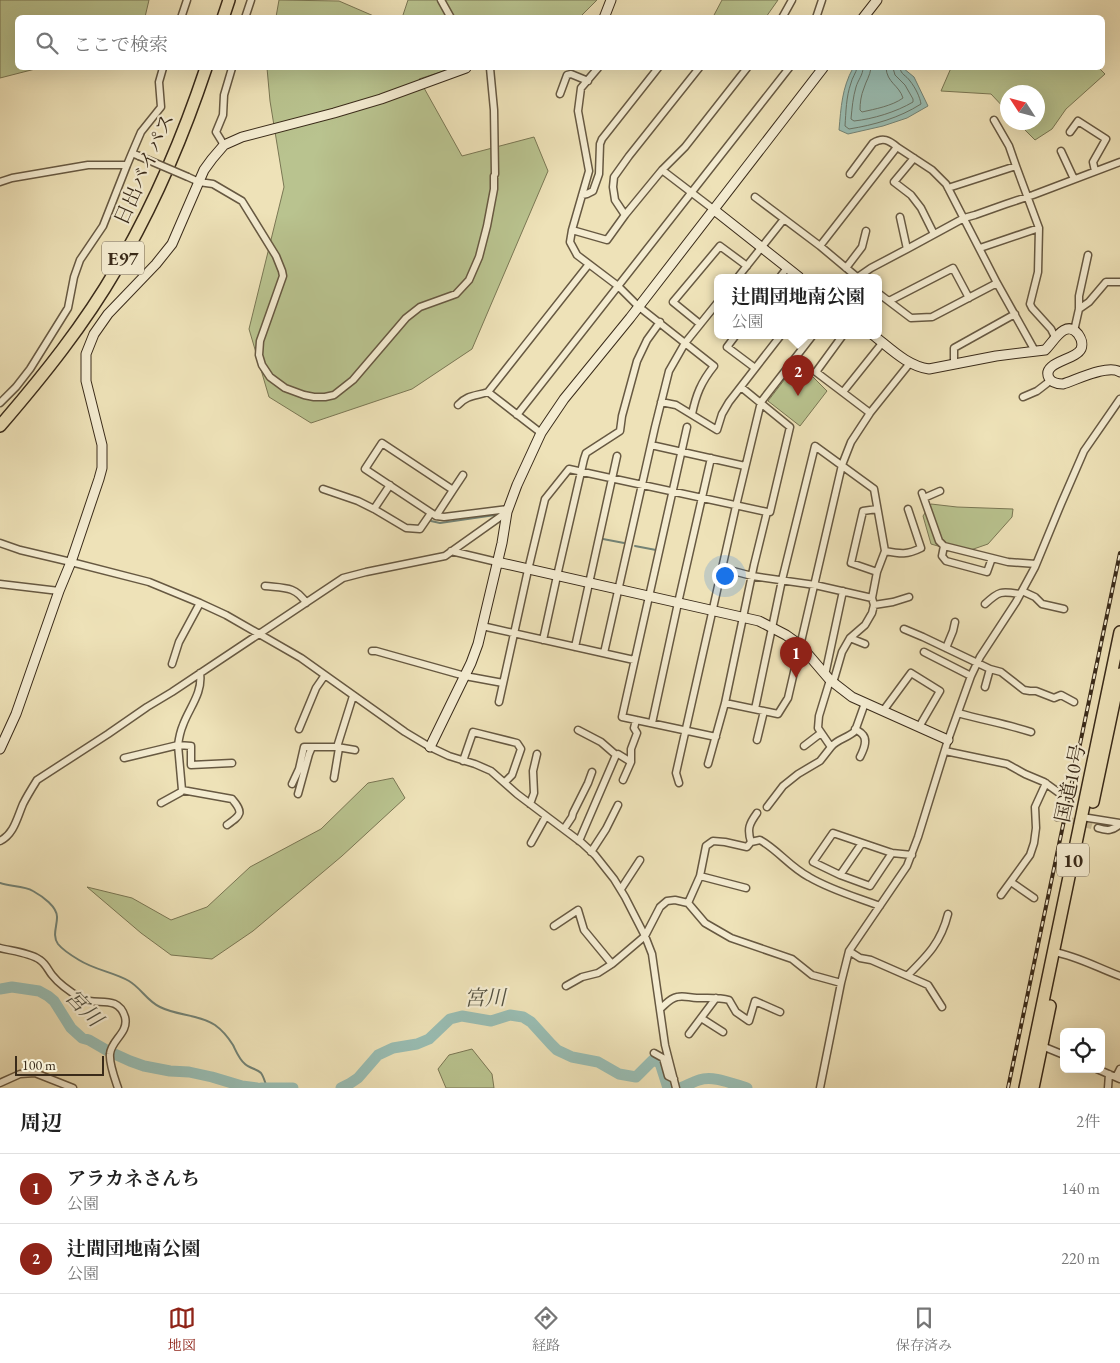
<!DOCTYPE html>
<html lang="ja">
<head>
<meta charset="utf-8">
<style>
	:root { --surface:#fff; --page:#f6f6f6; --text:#222; --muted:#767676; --line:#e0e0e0; --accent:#8f2418 }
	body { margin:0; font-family:"EB Garamond","Noto Serif JP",serif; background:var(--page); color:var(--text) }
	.controls { position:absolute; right:15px; bottom:15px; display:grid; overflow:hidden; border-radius:8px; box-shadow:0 5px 20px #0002 }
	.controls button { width:45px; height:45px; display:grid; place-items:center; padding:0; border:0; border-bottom:1px solid var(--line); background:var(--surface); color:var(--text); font:25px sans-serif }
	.compass { position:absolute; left:1000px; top:85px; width:45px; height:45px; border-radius:50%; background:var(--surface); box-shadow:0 5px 20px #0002; rotate:306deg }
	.scale { position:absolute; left:15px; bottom:12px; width:89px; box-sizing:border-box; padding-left:5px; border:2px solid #3a2b1a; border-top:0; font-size:14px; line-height:18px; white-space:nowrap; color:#3a2b1a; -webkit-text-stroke:4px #f4ecd1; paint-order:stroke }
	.you { position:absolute; left:724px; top:575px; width:18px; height:18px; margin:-12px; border:4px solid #fff; border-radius:50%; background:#1a73e8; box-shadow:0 0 0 8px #1a73e833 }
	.badge { display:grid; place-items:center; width:32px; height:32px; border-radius:50%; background:var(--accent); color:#fff; font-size:16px; font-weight:700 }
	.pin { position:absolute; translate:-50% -41px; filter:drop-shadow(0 1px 2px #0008) }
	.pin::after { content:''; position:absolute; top:26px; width:18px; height:15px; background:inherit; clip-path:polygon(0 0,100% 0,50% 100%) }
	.popup { position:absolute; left:714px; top:274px; width:168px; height:65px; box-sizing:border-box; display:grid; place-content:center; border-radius:8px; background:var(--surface); filter:drop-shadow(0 1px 4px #0005); font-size:16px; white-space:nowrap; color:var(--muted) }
	.popup b { font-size:19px; color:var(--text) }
	.popup::after { content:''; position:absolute; left:50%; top:100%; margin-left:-10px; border:10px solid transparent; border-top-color:var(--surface) }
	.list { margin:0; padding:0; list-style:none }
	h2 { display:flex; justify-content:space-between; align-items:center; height:65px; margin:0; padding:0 20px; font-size:21px }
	h2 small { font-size:16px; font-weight:400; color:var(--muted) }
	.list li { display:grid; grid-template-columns:32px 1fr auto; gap:15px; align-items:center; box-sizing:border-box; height:70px; padding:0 20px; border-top:1px solid var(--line) }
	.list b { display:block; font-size:19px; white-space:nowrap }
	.list p { margin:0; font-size:16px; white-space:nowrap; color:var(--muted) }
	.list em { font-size:16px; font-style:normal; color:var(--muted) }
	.icon { flex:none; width:28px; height:28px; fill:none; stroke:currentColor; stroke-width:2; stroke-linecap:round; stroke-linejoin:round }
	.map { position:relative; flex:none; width:1120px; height:1088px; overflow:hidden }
	.search { position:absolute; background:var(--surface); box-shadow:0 5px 20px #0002; left:15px; right:15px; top:15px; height:55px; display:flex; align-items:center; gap:12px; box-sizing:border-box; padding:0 18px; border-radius:8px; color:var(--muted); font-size:19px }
	.sheet { height:205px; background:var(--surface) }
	nav { display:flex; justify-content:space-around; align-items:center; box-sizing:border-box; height:70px; border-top:1px solid var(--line); background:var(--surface); font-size:14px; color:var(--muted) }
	nav a { display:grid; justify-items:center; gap:2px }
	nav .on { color:var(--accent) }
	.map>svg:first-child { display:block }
	.green { fill:#b9c38f; stroke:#7a7754 }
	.water { fill:#99bdb3; stroke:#738376 }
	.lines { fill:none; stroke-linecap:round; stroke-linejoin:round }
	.shore { stroke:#6a7466; stroke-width:1 }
	.stream { stroke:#738376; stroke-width:2 }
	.river { stroke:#99bdb3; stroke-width:11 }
	.street-tunnel { stroke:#cabd98; stroke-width:6; stroke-dasharray:6 3; stroke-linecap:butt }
	.street-casing { stroke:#675942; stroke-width:9 }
	.secondary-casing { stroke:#3a2b1a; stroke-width:11 }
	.highway-casing { stroke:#3a2b1a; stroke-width:14 }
	.street { stroke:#f4ecd1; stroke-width:6 }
	.secondary { stroke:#f4ecd1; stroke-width:9 }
	.highway { stroke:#eee2b8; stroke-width:11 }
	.rail-casing { stroke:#3a2b1a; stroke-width:4 }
	.rail { stroke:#f4ecd1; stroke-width:2; stroke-dasharray:5.5; stroke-linecap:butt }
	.street-bridge-casing { stroke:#675942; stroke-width:9; stroke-linecap:butt }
	.street-bridge { stroke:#f4ecd1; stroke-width:6 }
	.labels { text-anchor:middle; stroke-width:4.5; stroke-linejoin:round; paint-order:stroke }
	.shield { fill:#f4ecd1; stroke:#726551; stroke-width:1 }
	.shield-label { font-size:19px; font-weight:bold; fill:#3a2b1a }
	.street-label { font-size:20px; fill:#3a2b1a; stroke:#f4ecd1 }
	.water-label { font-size:21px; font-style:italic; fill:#525040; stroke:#f4ecd1 }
</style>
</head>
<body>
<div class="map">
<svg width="1120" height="1088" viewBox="0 0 1120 1088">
	<rect width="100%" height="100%" fill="#eee2b8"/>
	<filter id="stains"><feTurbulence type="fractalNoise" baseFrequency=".004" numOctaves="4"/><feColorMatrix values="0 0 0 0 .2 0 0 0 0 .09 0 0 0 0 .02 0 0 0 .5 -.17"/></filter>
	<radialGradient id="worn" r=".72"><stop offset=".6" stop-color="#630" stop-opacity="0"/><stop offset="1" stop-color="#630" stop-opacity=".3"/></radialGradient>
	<path class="green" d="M0,0H149L145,17L18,18V68H39L0,78Z
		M279,0L339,1L376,17H276Z
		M408,0H597L580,17L402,18Z
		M722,0H778L766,17H713Z
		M267,68H453L419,79L462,156L534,137L548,171L472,349L412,389L311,423L269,397L249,329L284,187L270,101Z
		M951,68H1099L1105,74L1066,109L1052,129L1035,140L1018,123L1038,122V92H1008L1007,111L991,94L941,91Z
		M798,362L827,391L800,426L768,401Z
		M931,504L957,507L1013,509L1012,517L988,544L962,553L931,544L923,516Z
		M393,778L405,798L342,856L253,931L212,959L171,955L141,933L87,887L132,898L171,920L207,907L250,867L321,829L368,783Z
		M472,1049L492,1074L494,1088H446L438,1069L449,1055Z"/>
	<path class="water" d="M853,68H903L914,77L928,106L907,118L883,126L848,134L839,130C841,107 842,88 853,68Z"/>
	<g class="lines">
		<path class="shore" d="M857,68C856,73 852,78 851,83C846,97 846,112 845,126L849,129C874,125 899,118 921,104C920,97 915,87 910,81C906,75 901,75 900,68
			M863,68C863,75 858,80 856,87C853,97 852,108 851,119L854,121C873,119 896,112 913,102V99L905,85L895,75L893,68
			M871,68C870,76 866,81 864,88C861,95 860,103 860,110L862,112C875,109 892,106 903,98C899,85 887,83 886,68"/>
		<path class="stream" d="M431,521L440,523L495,515
			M603,539L624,543
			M635,546L656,550
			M0,883C10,887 23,885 33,891C42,896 58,907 57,918C57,926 52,936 58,944C62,949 74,957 79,960C95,970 113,972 129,981C141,988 147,1001 160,1007C178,1016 198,1014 215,1025C222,1030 228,1037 233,1045C236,1051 239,1059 245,1064C249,1068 257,1069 261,1073C264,1077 265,1083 267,1087"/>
		<path class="river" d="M0,989L12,987L39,991L48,996L54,1001L71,1028L82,1038L89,1040L108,1051L130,1061L144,1066L170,1071L189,1072L212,1077L242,1086L257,1088
			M261,1088H293
			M341,1088L349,1084L358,1078L378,1055L393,1048L417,1044L429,1039L450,1019L462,1016L491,1021L510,1015L523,1017L531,1022L551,1044L557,1050L572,1057L598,1062L619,1074L636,1077L653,1060L660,1063L668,1088
			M680,1088C687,1086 692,1082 699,1080C714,1075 732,1084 747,1088"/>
		<path class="street-tunnel" d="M1060,817L1098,828"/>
		<g class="street-casing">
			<path id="street" d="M441,0L451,18
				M181,18L187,0
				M245,18L251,0
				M782,18L792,0
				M816,18L822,0
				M598,68L581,88L578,111L589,171L572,230L570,242L577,255L618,286L638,306L714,366C701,382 696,395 692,414
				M560,94L567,75L571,74L588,81
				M994,120L1009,146L1016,166
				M1070,132L1078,121L1106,139L1093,162L1095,171
				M224,145L216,132L223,115L224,95L232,68
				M1061,151L1074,179
				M132,153L141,132L161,107L159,82L163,68
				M914,158L894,182L911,195L921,208L934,234
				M662,170L713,209
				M850,174L873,143C883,137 889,140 897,147
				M188,177L199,182L213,184L242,201L276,256L282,271L283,276L260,341L259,355L262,365L270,377L285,388L304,395L314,397H325L334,395L353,380L406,318L420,307L456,294L469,280L479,257L487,226L494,189V176L495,174L494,110L490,68
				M0,182L12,178L88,165H127L132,153L139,156
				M948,188L1016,166L1039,228L1038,272L1030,304L1032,308L1051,329L1055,337
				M582,195L587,194L593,191L599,174L600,144L602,139L658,68
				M755,197L820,246L857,277
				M625,215L615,200L613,187L614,177L629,156L699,68
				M900,217L907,249
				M572,230L607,240L625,215L662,170L685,147L747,68
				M820,246L897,147L932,170L946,184L997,283L1035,351
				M980,248L1039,228
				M846,268L862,247L866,231
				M738,277L784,219
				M780,277L787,268
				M858,277L871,268L907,249L964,218L975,215L1006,204L1033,195L1120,162
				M878,293L911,318L932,317L997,283
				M889,301L953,268L969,298
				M1079,309L1089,302L1106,282H1120
				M700,324L673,302L720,246L747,266
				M1074,331L1079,309V296L1088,255
				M736,335L727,347L755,368
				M843,335L816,372L870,413
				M954,364V348L1015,314
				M843,392L883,342
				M1023,397L1037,391L1050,381
				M661,402L676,405L717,430L722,414L729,402L781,335
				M0,403L16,387L30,369L68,308L74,277L80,260L103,226L127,165
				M458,405C467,395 476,396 488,392
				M517,415L789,68
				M687,427L622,717L716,737
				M541,433L488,392L589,264
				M651,445L745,466
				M390,485L374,509L406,528L420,529L431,513
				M323,489L358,501L374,509
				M453,490L463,475
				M922,493L939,541L944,546L1008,562L1036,564
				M924,498L940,491
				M436,516L453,490L382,443L365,469L436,516L444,517L508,509
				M0,543L20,550L71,562L149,582L200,603L226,615L301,658L405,732L430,747L449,756L475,764L491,771L517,794L582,843L595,855L614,879L625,897L645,936L652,954L665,1045L676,1088
				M944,546L942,556L946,561L987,572L992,558
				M451,551L497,562
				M885,551C901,554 907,555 921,548L908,509
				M722,568L752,576L815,585L872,598
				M877,572L851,563L863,511L877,509
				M0,584L59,591
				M265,586C283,588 296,586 306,603
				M1022,591L1035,597L1042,604L1064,609
				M985,604C999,591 1001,591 1020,594
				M874,605L893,602L909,597
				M482,626L634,660
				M904,629L923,637L990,669L985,687
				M850,638L865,644
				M543,640L557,576L584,459L586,453L620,431L622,416L637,361L647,340L660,322
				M575,647L617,456
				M946,648L953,631L955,622
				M372,651H376L465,676L503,683
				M924,652L971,676
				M604,653L655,427L669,371L685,343L718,302
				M172,664L179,642L200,603
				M990,669L1001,672L1024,690L1030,691H1036L1054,698L1061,695L1074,702
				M200,673C203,693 189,708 183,725C180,732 179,738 178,745L191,746V765L232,763
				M825,675L843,591
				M499,702L528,570L545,499L569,469L767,512
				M725,703L778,714L788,698L842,465L851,442L870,413L910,363
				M755,709L782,580L815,446L874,489L885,551L877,572L872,598L874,605L872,613L865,625L850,638L842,652L833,683
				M883,711L911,673L940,691L919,727
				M958,713C982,720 1007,724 1031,732
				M652,723L678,603L711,458
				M299,729L316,688L325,675
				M855,729C858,731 861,732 863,735C868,741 863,751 860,757
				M578,730L601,742L616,755
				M757,740L764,711
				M804,746L821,733
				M337,747L355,750
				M831,747C837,739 848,738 855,731L865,703
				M945,751L1007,764L1025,774L1044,782L1062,795L1057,817H1060
				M124,758L178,745L182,790L232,799C244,813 241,815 227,825
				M463,761L473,732L517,743L521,749L512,775L505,782
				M708,764L725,703L754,565L767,512H770L790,427L741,387
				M334,778L339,748
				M623,780L631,762V749L637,733L634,728L636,720
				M679,783L676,773L736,506L761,402L813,335
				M292,784L299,769L304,747H337L353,696
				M298,794L309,754L312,747
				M161,803L181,792L182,790
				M530,804L534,793L533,771L537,754
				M767,807L783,786L798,774L820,761L831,747L818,728L819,716L830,680
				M1082,817L1120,823
				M1098,828C1107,831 1113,831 1120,824
				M564,829L572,817L573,813L588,783L592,772
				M0,841C14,834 17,818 23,804C27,796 32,788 37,780L108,734L147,707L172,692L343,578L366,572L445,556L507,512
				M579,841L616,755L618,754L631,762
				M751,842C747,829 749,824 757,813
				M531,843L546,816
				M591,852L606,829L618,805
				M892,853L870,886L840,875L813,862L833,833L892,853L912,855
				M840,875L862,843
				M700,876L746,888
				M1011,882L1034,898
				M621,889L640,860
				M1001,895L1030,855L1034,843L1036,828L1035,807L1046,783
				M688,903L700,876L706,846L713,841L725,842L747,847L751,842L760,840C778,850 790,867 809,877C831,890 856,897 880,906
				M554,926L578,910L584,930L612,964L645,936L660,907L667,901L675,900L688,903L705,923L731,938L792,959L812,975L841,983
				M0,948C12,951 31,953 40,960C46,964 48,970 52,975C59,984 72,993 82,999C97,1006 118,994 125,1017C129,1033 111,1040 110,1054C109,1064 115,1079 118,1088
				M849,951L860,958L871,960L928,985L942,1007
				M1054,952C1077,956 1098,968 1120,976
				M908,975C928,955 941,942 948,914
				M566,986L582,977L598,973L612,964
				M660,1009C665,1005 670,998 677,997C684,995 690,998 697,998C708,998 719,997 729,1000L736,1012L749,1021L755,1001L780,1012
				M701,1018L723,1032
				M689,1034L716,998
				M1042,1046L1064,1055
				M654,1053L663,1058L668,1076L674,1079
				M1097,1069L1120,1079
				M1116,1077L1120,1069
				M0,1083L20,1074L35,1073L73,1088
				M820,1088L841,983L849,951L907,866L918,837L948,740L971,676L980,657L1016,602L1035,567L1061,504L1084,451L1120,399
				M1108,1088L1109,1074"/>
		</g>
		<g class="secondary-casing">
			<path id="secondary" d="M604,18L611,0
				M863,18L877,0
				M713,209L799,277
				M873,335C890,348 907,366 929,369L996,356L1045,350C1053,343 1065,318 1078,334C1081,338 1083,344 1081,349C1076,360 1041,362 1049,378C1052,383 1057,384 1063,384C1076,380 1108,364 1120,372
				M497,562L759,621L786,635L800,645L830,680L852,697L948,740
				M430,747L471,663L478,644L502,543L507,512L517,485L541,433L564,399L630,318L823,68
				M0,749L16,714L59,591L71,562L99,479L102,468V445L86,381V354L94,334L108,314L156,264L172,244L204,170L212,159L224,145L242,137L334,113L381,99L466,68"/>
		</g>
		<g class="highway-casing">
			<path id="highway" d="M223,18L229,0
				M0,426C43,376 84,325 117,268C154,205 183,137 206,68
				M1093,802L1120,674
				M1025,1088L1120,632
				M1033,1088L1050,1006"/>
		</g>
		<use href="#street" class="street"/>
		<use href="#secondary" class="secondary"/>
		<use href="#highway" class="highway"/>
		<g class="rail-casing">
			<path id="rail" d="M1008,1088L1120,553"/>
		</g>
		<use href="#rail" class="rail"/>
		<g class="street-bridge-casing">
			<path id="street-bridge" d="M139,156L188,177"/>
		</g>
		<use href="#street-bridge" class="street-bridge"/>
	</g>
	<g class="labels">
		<g class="shield">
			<rect x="102" y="241.5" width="42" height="33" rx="4"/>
			<rect x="1057" y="843.5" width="32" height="33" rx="4"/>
		</g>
		<g class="shield-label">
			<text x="123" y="265">E97</text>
			<text x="1073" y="867">10</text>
		</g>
		<g class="street-label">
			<text transform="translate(144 169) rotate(-66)" y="7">日出バイパス</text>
			<text transform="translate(1070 783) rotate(-78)" y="7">国道10号</text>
		</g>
		<g class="water-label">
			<text transform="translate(485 998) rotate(-1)" y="7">宮川</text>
			<text transform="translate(84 1008) rotate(46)" y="7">宮川</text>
		</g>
	</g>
	<rect width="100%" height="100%" filter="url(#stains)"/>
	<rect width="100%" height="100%" fill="url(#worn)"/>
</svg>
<div class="controls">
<button><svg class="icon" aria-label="locate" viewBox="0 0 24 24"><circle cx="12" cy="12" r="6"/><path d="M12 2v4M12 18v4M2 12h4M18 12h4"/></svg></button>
</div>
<svg class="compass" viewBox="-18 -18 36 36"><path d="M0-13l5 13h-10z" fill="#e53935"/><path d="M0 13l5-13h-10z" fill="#767676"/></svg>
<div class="scale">100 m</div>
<div class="you"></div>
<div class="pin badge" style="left:796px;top:678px">1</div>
<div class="pin badge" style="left:798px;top:396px">2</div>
<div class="popup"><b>辻間団地南公園</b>公園</div>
<div class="search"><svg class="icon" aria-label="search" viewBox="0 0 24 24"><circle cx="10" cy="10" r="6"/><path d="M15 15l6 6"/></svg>ここで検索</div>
</div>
<section class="sheet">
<h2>周辺<small>2件</small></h2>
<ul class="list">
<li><span class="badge">1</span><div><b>アラカネさんち</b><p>公園</p></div><em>140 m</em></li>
<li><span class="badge">2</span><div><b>辻間団地南公園</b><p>公園</p></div><em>220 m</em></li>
</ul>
</section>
<nav>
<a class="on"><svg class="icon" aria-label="map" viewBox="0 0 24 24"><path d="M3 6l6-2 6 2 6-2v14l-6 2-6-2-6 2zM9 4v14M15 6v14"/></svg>地図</a>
<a><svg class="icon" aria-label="directions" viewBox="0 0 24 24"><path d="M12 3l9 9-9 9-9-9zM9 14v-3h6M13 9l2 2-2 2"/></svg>経路</a>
<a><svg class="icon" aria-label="saved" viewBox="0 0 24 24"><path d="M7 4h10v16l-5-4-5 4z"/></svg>保存済み</a>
</nav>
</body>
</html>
